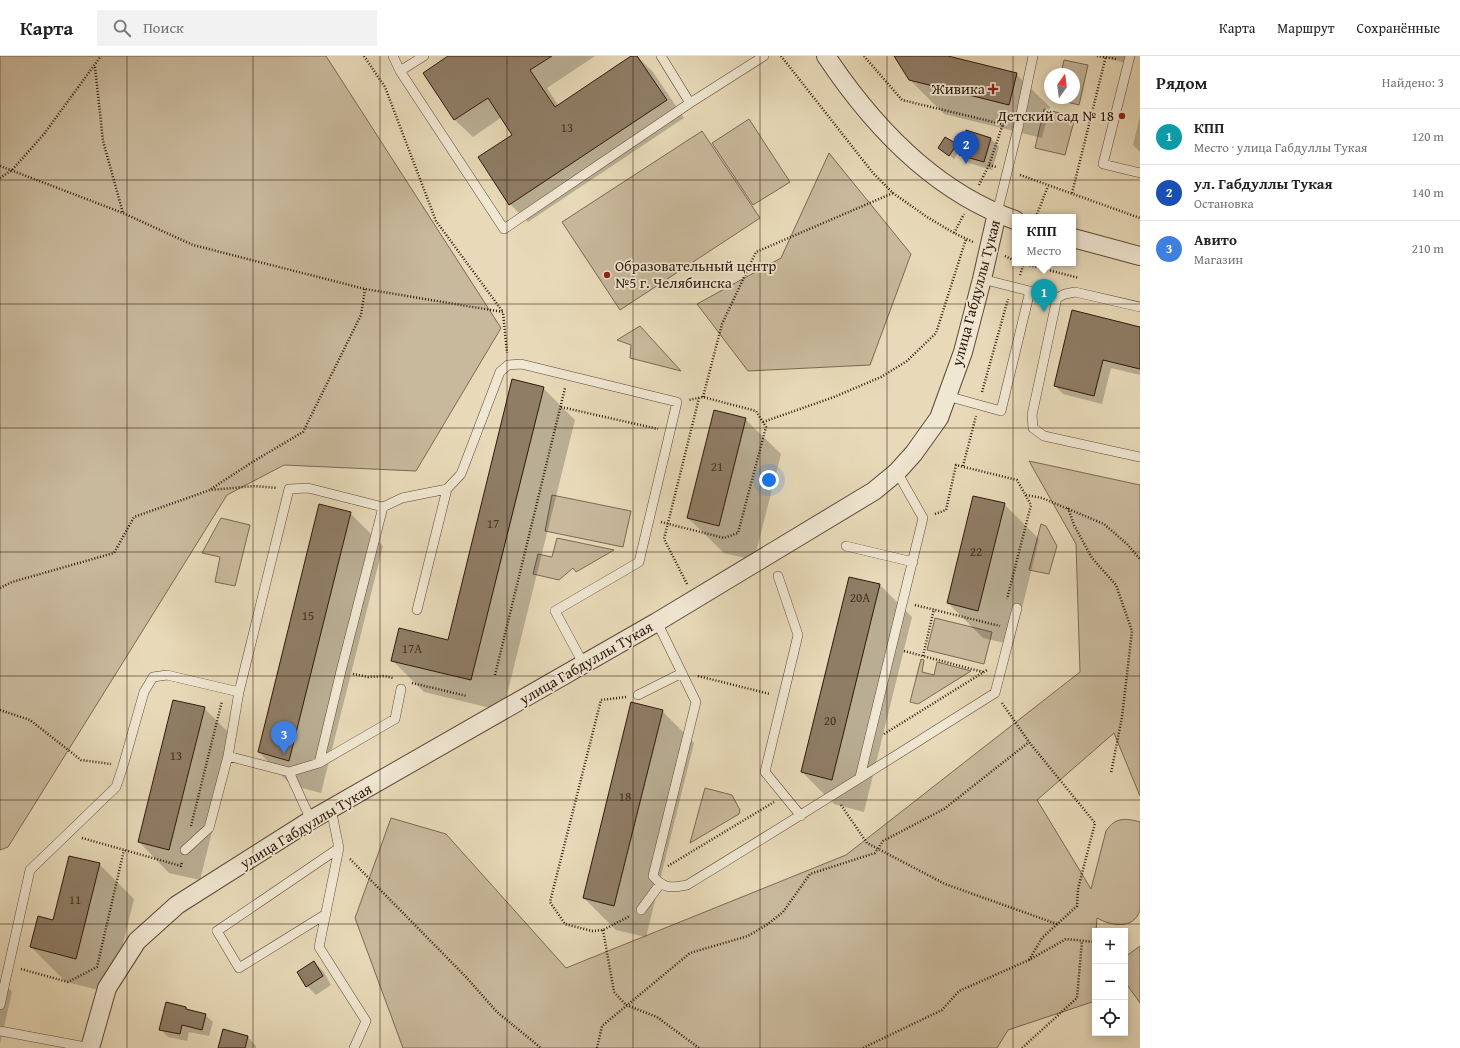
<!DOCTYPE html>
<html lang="ru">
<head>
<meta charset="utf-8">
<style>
	:root { --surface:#fff; --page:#f2f2f2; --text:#202124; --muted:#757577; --line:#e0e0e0; --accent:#b45309 }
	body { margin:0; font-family:"Gentium Book Plus",serif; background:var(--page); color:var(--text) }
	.controls { position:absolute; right:12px; bottom:12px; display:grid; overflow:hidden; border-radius:0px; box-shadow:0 2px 10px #0003 }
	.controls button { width:36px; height:36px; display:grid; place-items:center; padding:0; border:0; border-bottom:1px solid var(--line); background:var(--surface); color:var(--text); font:20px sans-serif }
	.compass { position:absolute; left:1044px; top:12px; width:36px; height:36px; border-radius:50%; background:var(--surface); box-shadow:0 2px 10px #0003; rotate:14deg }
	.you { position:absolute; left:769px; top:424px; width:14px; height:14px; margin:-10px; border:3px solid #fff; border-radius:50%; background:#1a73e8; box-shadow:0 0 0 6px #1a73e833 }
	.badge { display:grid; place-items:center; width:26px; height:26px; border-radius:50%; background:var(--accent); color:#fff; font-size:13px; font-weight:700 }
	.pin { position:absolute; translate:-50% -33px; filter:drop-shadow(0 1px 2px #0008) }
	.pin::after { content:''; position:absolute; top:21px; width:14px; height:12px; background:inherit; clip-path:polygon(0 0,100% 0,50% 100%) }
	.popup { position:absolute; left:1012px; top:158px; width:64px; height:52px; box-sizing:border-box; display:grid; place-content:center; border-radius:0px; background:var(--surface); filter:drop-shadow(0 1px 3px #0005); font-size:13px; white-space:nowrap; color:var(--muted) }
	.popup b { font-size:15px; color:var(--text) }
	.popup::after { content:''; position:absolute; left:50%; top:100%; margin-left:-8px; border:8px solid transparent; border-top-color:var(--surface) }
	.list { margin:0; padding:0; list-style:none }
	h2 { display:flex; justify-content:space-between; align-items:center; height:52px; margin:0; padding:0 16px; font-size:17px }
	h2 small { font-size:13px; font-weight:400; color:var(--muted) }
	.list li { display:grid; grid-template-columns:26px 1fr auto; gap:12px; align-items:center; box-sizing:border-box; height:56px; padding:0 16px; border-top:1px solid var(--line) }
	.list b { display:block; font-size:15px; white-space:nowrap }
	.list p { margin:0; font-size:13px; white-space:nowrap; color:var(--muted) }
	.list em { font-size:13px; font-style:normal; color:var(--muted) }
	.icon { flex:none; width:22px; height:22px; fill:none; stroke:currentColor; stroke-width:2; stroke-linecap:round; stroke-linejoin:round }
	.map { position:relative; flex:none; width:1140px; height:992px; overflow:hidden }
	header { display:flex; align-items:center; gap:24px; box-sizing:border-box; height:56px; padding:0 20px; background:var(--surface); border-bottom:1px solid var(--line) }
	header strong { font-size:19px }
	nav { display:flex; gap:22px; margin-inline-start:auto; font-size:14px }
	.search { width:280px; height:36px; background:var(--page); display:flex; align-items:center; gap:10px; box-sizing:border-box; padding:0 14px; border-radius:0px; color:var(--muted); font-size:15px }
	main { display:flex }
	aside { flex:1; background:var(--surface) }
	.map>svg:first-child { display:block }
	.green { fill:#c9b99c; stroke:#7c6854 }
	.shadow { fill:#0003 }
	.building { fill:#8f7d66; stroke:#2f180c }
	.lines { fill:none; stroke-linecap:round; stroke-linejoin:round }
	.service-casing { stroke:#5d4837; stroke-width:10 }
	.minor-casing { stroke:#5d4837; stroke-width:20 }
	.path { stroke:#2f180c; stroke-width:2.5; stroke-dasharray:1 2; stroke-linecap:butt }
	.service { stroke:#f0e7d2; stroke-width:9 }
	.minor { stroke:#f0e7d2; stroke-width:18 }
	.grid { fill:none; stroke:#2f180c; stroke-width:1; stroke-opacity:0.55 }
	.poi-dot { fill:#8f2418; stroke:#f0e7d2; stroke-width:1.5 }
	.labels { text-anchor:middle; stroke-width:3.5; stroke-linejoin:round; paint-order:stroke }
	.number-label { font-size:13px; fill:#473122 }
	.poi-label { font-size:15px; fill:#2f180c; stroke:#f0e7d2; text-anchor:end }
	.street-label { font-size:15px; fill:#2f180c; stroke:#f0e7d2 }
</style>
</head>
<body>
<header>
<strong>Карта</strong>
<div class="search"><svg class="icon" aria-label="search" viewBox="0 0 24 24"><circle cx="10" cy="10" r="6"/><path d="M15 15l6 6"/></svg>Поиск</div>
<nav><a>Карта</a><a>Маршрут</a><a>Сохранённые</a></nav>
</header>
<main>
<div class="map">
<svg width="1140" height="992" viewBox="0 0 1140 992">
	<rect width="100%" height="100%" fill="#e8dab9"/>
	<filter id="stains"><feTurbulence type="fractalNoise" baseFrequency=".005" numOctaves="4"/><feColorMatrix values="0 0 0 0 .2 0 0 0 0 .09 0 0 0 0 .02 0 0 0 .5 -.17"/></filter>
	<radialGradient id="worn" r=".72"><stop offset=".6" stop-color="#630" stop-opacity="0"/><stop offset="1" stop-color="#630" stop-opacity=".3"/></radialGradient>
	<path class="green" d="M0,0H326L501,272L416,415L284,409L227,439L8,791L0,794Z
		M1064,4L1088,9L1079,49L1055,43L1074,42V18H1061Z
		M1044,53L1075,61L1065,99L1035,92Z
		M749,63L790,126L753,149L712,87Z
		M702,75L760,162L620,254L562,166Z
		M829,97L911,198L870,309L748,315L697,248L781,202Z
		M640,270L681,315L630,302L631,289L617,284Z
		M1029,405L1140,429V740L1114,677L1037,744L1091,833L1106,775C1115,761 1126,762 1140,766V854C1134,874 1111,870 1097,862L1096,875H1095V945L1008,974L997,992H403L355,862L391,762L446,778L566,912L846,799L1080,616L1076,488Z
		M552,439L631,455L623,491L545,475Z
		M221,462L250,469L235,530L215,526L220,501L202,497Z
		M1041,468L1046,470L1057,490L1049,518L1029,514Z
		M557,482L614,494L576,516L573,512L559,524L533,518L538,498L552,501Z
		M935,562L992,576L984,608L927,594Z
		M921,603L924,604L922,616L934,619L937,606L971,615L918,648L910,646Z
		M705,732L732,739L740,754L739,758L690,787Z
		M1140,890V947L1125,926V901Z"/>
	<path class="shadow" d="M450,0H595L547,32L558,49L633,0H637L653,16L684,62L528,166L510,148L514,79L502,61L473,81L455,64L424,17Z
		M895,0H945L1016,18L1050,51L1042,82L944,58L910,24Z
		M1099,0H1129L1127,7Z
		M1140,60V96L1133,89Z
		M990,82L999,91L992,114L969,107L960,99Z
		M956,89L960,93L954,103L940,92Z
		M1140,272V319L1111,312L1102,348L1063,338L1055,330Z
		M543,332L575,364L503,655L424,636L392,604L448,585Z
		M745,363L781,398L754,504L724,497L688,462Z
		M1004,448L1039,483L1013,589L983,582L948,547Z
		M350,457L383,490L321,737L291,729L259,696Z
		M880,529L912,561L864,756L834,748L802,716Z
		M204,652L235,683L200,824L169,817L139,786Z
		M662,655L694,687L646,881L616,874L584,842Z
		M99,808L134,843L111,937L66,926L31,891L54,865Z
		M314,906L323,915L331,929L316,939L307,930Z
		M0,923L12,936L0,988Z
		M186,952L189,955L205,959L213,966L209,980L189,976L187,985L168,981L160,973Z
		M248,981L256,990V992H220Z"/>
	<path class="building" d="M448,0H552L530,14L555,51L631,0H637L667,44L509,149L478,101L512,79L488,42L454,64L423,17Z
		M894,0H948L1017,17L1009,49L909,24Z
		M966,74L991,82L984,106L959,99Z
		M945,81L957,88L949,100L938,92Z
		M1072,254L1140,271V313L1103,304L1094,340L1054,330Z
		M512,323L544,331L471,624L391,605L399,572L448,584Z
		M714,354L746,362L719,470L687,462Z
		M973,440L1005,447L978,555L947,547Z
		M319,448L351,456L289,705L258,696Z
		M849,521L880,528L832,724L801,716Z
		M173,644L205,651L169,794L138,786Z
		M631,646L663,654L614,850L583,842Z
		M69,800L100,807L76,903L30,891L38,860L53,864Z
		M314,905L323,920L306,931L297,916Z
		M166,946L186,951V953L206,958L202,974L182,969L180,978L159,974Z
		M223,973L248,980L245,992H218Z"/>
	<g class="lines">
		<g class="service-casing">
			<path id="service" d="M393,0L400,15L504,173L690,47L764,0
				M661,0L690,47
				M1130,0L1103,108L1140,117
				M400,15L424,0
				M997,157L1018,72L1033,0
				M982,223L1057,242L1032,359L1033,372L1044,380L1140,401
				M1057,242L1065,238L1075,236L1140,251
				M947,340L1001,355L1030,235
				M846,490L913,506
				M778,520L798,579L765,716L801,760
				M417,554L447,433
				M657,566L696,646L653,820C664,833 671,832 687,829C791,766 893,701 995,637L1017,552
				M638,639L682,617
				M228,700L289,716L319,707L395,663L401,633
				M319,707L341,615L383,451L402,442L447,433L461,418L500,316L508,309L521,308L677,346L639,506L555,555L584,609
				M289,716L311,764
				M860,721L923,462L897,416
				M331,753L339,792L319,891L366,965L354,992
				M185,794L209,772L228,700L239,636L289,433L308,432L383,451
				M641,854L660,828
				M326,858L239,912L217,875L339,792
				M0,949L30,814L116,731L123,710L144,636L153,621L167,619L239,636
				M0,975L91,992"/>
		</g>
		<g class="minor-casing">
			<path id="minor" d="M826,0C872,69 935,136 1015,164
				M1073,182L1140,200
				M90,992L107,932L137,885L177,849L311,764L657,566L874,435L897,416L914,397L939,362L963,296L982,223L997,157"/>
		</g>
		<path class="path" d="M364,0L385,31L436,165L503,256
			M781,0L873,117L893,137L927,161L954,177L973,186
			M864,0L902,44L1006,69
			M1097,0L1116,3
			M95,11L103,85L123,157
			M989,109L996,111
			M0,110L123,157L193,189L365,233L503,256L507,297
			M1020,119L1140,162
			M0,122L12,114L44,78L101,0
			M979,129L989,109L1003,68
			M1072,137L1106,0
			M1036,161L1048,130
			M954,177L964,158
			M1005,200L1015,205
			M1021,207L1079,222
			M1020,219L1024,207
			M982,336L1008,243
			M703,341L722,268L756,196L893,137
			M561,351L658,373
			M763,366L834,341L881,321L907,305L936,277L966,183
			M963,410L976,360
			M211,433L254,405L303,376L361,259L365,233
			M1026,439L1042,442L1104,468L1127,488L1140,503
			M1068,452L1074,469L1092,502L1116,529L1132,575L1122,661L1111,717
			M935,458L946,454L956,409L1017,424L1031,449L1007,543
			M661,466L724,482L738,477L766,371L756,355L703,341L689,344
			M687,528L664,483L699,342
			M0,532L12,526L114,497L134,461L210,434L255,430L277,432
			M915,549L1000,570
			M904,595L983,616
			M923,600L934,553
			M353,618L368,621L384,620L393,622
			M495,619L565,332
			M698,620L770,638
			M412,627L467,640
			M626,641L601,644L550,846L565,868L592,875L603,874L630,860
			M1002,647L1029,686L1095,767L1078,833L1077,850L1042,882L1029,904
			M0,654L30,664L81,704L111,708
			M884,678L987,614
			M841,749L867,787L945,828L1057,868
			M191,770L222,645
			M82,782L181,810L182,806
			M350,803L466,921L497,956L541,992
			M668,810L774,746
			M603,874L614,936L626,949L657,961L699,992
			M1125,880L1127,879
			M21,913L68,926L97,911L124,794
			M597,992L602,970L690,897L748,880L768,868L783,856L810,818L875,797L883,785L944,753L1029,686
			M863,992L942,954L959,935L1029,904L1066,883L1095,886
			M1022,992L1077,942L1082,885"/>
		<use href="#service" class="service"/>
		<use href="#minor" class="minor"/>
	</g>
	<path class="grid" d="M127,0V992M253,0V992M380,0V992M507,0V992M633,0V992M760,0V992M887,0V992M1013,0V992M0,124H1140M0,248H1140M0,372H1140M0,496H1140M0,620H1140M0,744H1140M0,868H1140"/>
	<g class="poi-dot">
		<path d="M991 27h4v4h4v4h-4v4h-4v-4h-4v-4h4z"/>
		<circle cx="1122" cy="60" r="4"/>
		<circle cx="607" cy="219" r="4"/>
	</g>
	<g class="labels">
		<g class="number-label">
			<text x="567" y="76">13</text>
			<text x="717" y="415">21</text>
			<text x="493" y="472">17</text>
			<text x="976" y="500">22</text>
			<text x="860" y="546">20А</text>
			<text x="308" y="564">15</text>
			<text x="412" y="597">17А</text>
			<text x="830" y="669">20</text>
			<text x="176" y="704">13</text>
			<text x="625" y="745">18</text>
			<text x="75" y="848">11</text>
		</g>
		<g class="poi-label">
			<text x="985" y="38">Живика</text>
			<text x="1114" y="65">Детский сад № 18</text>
			<text x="615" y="215" text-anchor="start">Образовательный центр<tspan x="615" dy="17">№5 г. Челябинска</tspan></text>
		</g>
		<g class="street-label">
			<text transform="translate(976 237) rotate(-75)" y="5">улица Габдуллы Тукая</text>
			<text transform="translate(586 607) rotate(-30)" y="5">улица Габдуллы Тукая</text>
			<text transform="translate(306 770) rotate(-31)" y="5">улица Габдуллы Тукая</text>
		</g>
	</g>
	<rect width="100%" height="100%" filter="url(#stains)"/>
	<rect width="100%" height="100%" fill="url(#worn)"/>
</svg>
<div class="controls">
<button>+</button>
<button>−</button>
<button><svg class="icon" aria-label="locate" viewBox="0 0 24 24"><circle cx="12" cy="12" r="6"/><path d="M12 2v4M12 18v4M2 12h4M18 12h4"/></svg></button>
</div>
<svg class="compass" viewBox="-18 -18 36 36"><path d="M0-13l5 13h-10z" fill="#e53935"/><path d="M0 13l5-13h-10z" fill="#757577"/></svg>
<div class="you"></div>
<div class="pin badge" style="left:1044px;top:256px;background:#0f9aa8">1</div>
<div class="popup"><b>КПП</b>Место</div>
<div class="pin badge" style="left:966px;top:108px;background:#1a4fb4">2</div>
<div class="pin badge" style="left:284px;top:698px;background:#3f7fe0">3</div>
</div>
<aside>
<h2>Рядом<small>Найдено: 3</small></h2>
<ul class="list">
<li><span class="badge" style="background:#0f9aa8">1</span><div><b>КПП</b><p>Место · улица Габдуллы Тукая</p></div><em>120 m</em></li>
<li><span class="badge" style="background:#1a4fb4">2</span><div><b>ул. Габдуллы Тукая</b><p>Остановка</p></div><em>140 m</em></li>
<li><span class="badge" style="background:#3f7fe0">3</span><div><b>Авито</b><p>Магазин</p></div><em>210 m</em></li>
</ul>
</aside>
</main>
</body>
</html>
